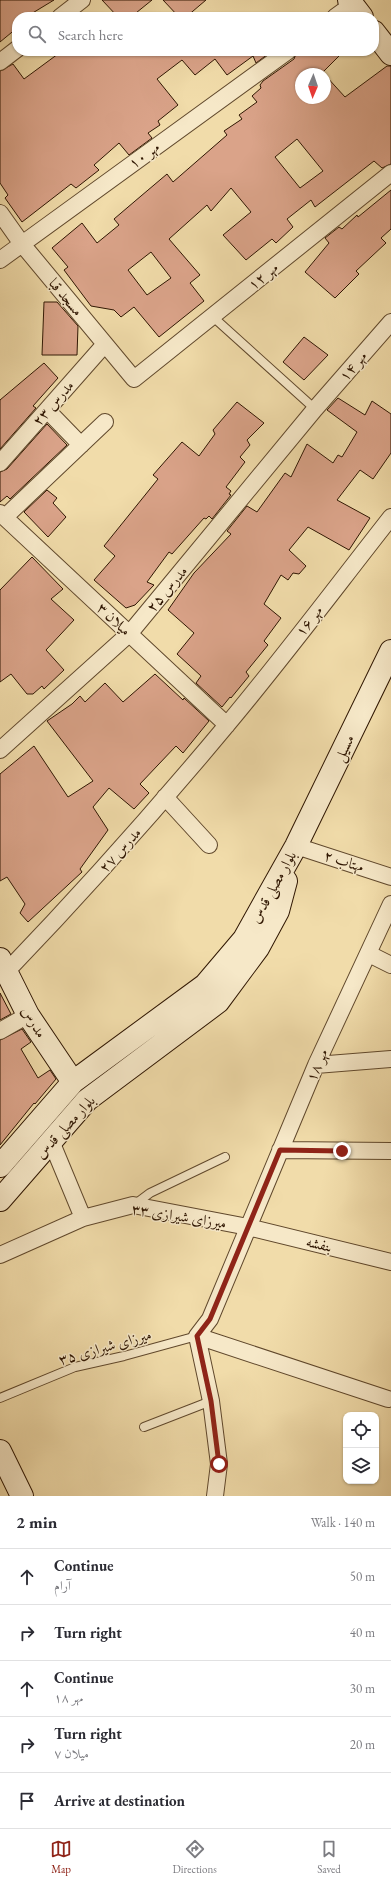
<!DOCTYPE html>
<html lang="en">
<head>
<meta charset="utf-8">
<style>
	:root { --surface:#fff; --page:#f7f7f7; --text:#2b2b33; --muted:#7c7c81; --line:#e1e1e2; --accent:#8f2418 }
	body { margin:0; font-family:"EB Garamond",Amiri,serif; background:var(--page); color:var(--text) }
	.controls { position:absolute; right:12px; bottom:12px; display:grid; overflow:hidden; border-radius:8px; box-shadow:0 1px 3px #0004 }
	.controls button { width:36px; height:36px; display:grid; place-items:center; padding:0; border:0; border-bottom:1px solid var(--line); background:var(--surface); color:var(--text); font:20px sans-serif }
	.compass { position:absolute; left:295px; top:68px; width:36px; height:36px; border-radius:50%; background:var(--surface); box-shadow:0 1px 3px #0004; rotate:182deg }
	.stop { position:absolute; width:12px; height:12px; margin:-9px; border:3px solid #8f2418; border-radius:50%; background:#fff }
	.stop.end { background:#8f2418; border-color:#fff; box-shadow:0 1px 4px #0008 }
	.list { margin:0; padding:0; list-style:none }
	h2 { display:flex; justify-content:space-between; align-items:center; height:52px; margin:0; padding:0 16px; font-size:17px }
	h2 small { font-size:13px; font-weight:400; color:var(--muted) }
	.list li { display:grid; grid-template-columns:26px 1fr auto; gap:12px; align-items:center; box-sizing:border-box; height:56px; padding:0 16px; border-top:1px solid var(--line) }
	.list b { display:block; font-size:15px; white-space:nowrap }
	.list p { margin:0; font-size:13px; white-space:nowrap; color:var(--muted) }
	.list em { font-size:13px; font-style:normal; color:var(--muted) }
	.icon { flex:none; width:22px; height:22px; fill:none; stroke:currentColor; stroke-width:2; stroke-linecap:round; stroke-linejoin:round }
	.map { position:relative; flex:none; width:391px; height:1496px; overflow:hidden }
	.search { position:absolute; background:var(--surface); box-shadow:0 1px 3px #0004; left:12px; right:12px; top:12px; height:44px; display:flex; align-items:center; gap:10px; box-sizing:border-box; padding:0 14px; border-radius:16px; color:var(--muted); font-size:15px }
	.sheet { height:332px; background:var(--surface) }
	nav { display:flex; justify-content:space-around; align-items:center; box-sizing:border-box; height:56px; border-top:1px solid var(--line); background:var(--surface); font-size:11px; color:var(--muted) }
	nav a { display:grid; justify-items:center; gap:2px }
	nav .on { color:var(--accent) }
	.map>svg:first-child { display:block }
	.building { fill:#daa389; stroke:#2f1602; fill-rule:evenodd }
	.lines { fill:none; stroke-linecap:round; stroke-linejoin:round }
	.lane-casing { stroke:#60482c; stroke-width:10 }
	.street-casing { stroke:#60482c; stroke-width:18 }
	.secondary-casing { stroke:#2f1602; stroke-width:24 }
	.lane { stroke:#f6e8c8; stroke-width:8 }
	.street { stroke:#f6e8c8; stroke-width:16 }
	.secondary { stroke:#f6e8c8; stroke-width:22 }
	.route { stroke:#8f2418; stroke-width:5 }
	.labels { text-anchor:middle; stroke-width:3; stroke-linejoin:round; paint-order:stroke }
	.street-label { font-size:15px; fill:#2f1602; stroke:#f6e8c8 }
</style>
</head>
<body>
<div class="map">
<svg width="391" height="1496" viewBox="0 0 391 1496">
	<rect width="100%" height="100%" fill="#f1dcaa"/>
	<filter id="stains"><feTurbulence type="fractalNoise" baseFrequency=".005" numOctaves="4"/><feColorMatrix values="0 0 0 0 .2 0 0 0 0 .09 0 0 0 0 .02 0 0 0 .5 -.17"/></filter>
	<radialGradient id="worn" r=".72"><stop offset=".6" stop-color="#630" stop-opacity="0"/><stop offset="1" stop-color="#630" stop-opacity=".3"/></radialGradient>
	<path class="building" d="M0,0H54L26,17H17V28L0,42Z
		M102,0H152L131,17H118Z
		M163,0H206L186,17H179Z
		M62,51H272L256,63L253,56L227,75L215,59L195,75L182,60L157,79L178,105L158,121L160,125L148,133L152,138L129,155L119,143L94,165L99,170L76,188L71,184L22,222L5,198L8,195L0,183V71L13,64L24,79Z
		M297,51H344L322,73L324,74H301V98H325V75L345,97L387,66H391V164L382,168L374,161L315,207L311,200L287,219L293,227L276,243L272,239L246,260L223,235L251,212L231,188L211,211L207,205L169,239L200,275L190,283L204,301L159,337L134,307L121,317L114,310L91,306L64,270L68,267L52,248L82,223L97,243L119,225L114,219L141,196L167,174L173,182L227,135L224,131L242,119L239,115L257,102L252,96L261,88L260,85L263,81L294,59ZM297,139L323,171L300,188L275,157ZM151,252L171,278L147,295L128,270Z
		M391,190V229L381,238L386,243L356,271L359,274L335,298L305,272L329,243L325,238L339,227L342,229L357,215L358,217Z
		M44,302H57L78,326L77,355H42Z
		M304,337L328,355L304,380L283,362Z
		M44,363L58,378L33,406L36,408L0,449V400Z
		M338,398L365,415L372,401L391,414V453L373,479L360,470L337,500L370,518L349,550L308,527L289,550L306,566L299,574L293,573L288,580L281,575L264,604L281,618L264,641L268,645L246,672L249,676L231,698L230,697L222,707L196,683L201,676L177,654L194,633L168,610L194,573L231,534L227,531L247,506L257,512L285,473L291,477L307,444L333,463L338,455L342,457L357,432L327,410Z
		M237,402L264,423L247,440L250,445L240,457L245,462L226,487L231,491L229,494L231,495L212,519L209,516L206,519L204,518L172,554L169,552L147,582L154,585L135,605L126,608L94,580L115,556L104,546L158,479L153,475L182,442L199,456L215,434L213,430Z
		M47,424L67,445L10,499L7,496L0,502V472L7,469Z
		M47,490L57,498L53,503L66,517L48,537L24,512Z
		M32,557L63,589L51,599L74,620L46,650L64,670L44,689L42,686L33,694H27L11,674L0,682V590Z
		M155,674L183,700L184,698L209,721L183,753L176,746L140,784L149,793L134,809L109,788L93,807L108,830L80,869L82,872L28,922L20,913L25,904L7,877L0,881V774L34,746L68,797L93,781L47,721L72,704L80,696L85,702L105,683L123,702Z
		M0,993L11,1014L0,1020Z
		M22,1029L31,1042L21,1049L38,1078L50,1070L56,1079L35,1104L34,1103L0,1145V1040Z"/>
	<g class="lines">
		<g class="lane-casing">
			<path id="lane" d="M212,316L315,409
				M134,1205L150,1193L225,1157
				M0,1398L75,1367L124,1356L197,1336
				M144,1427L211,1401"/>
		</g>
		<g class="street-casing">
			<path id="street" d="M60,17L82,0
				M335,17L353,4
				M0,62L17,49
				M0,213L22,244L134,379L391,173
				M0,260L288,51
				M47,410L81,445
				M0,463L105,344
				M0,513L227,725
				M5,517L105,422
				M0,750L130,633L315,409L391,322
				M165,797L209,845
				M296,846L391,877
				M369,954L391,965
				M7,971C83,892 156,810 226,726C283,658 336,587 391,517
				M0,1031L28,1015
				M316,1065L391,1059
				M51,1141L83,1218
				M280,1150L391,1151
				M0,1255L83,1218L133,1205L248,1227L391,1262
				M197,1336L210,1319L316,1065L391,904
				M197,1336L388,1399
				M197,1336L211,1401L219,1464L215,1496"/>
		</g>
		<g class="secondary-casing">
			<path id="secondary" d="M349,0L362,17
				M374,32L391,54
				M0,959L28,1015L73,1082
				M0,1166L73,1082L205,985L244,939L296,846L391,651
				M0,1200L87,1100L218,1002L258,948L278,911L286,881
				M0,1451L22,1496"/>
		</g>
		<use href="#lane" class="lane"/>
		<use href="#street" class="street"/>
		<use href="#secondary" class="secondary"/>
	</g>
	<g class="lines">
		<path class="route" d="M219,1464L211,1401L197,1336L210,1319L280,1150L342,1151"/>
	</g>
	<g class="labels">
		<g class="street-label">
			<text transform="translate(144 155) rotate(-36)" y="5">مهر ۱۰</text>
			<text transform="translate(263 276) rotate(-39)" y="5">مهر ۱۲</text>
			<text transform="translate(66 297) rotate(50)" y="5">مسجد قبا</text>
			<text transform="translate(353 366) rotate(-49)" y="5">مهر ۱۴</text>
			<text transform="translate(53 403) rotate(-49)" y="5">مدرس ۲۳</text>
			<text transform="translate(167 589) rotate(-50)" y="5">مدرس ۲۵</text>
			<text transform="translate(114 619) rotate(43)" y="5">میلان ۳</text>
			<text transform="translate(309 621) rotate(-52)" y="5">مهر ۱۶</text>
			<text transform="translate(344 748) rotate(-64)" y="5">مسیل</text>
			<text transform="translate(120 850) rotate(-48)" y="5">مدرس ۲۷</text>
			<text transform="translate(344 861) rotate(18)" y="5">مهتاب ۲</text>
			<text transform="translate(273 887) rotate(-61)" y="5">بلوار مصلی قدس</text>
			<text transform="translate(34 1022) rotate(59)" y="5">مدرس</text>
			<text transform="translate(317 1065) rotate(-66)" y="5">مهر ۱۸</text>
			<text transform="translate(65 1127) rotate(-47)" y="5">بلوار مصلی قدس</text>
			<text transform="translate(179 1216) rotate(9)" y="5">میرزای شیرازی ۳۳</text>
			<text transform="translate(319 1244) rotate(13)" y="5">بنفشه</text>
			<text transform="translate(105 1347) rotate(-16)" y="5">میرزای شیرازی ۳۵</text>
		</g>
	</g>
	<rect width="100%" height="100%" filter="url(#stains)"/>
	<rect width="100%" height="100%" fill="url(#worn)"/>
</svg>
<div class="controls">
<button><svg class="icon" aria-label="locate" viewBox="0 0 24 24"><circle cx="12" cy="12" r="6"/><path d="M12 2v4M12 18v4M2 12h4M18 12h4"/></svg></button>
<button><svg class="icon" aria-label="layers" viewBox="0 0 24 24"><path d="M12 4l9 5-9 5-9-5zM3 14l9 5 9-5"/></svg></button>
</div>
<svg class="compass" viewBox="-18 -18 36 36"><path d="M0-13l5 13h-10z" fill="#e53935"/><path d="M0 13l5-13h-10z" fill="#7c7c81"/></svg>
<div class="stop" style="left:219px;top:1464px"></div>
<div class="stop end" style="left:342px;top:1151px"></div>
<div class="search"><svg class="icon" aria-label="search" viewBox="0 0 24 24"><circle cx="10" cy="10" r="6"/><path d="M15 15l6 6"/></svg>Search here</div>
</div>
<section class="sheet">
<h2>2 min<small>Walk · 140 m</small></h2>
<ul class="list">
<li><svg class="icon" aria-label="ahead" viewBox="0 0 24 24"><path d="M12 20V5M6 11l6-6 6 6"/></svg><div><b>Continue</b><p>آرام</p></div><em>50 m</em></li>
<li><svg class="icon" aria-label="right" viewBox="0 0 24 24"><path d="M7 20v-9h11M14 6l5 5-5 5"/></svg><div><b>Turn right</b></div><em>40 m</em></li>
<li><svg class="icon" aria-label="ahead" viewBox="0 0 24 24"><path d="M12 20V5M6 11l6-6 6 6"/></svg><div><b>Continue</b><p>مهر ۱۸</p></div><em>30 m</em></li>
<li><svg class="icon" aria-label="right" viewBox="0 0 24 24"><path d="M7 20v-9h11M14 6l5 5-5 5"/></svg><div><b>Turn right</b><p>میلان ۷</p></div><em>20 m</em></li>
<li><svg class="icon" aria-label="arrive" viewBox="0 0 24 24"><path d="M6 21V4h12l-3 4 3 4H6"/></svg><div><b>Arrive at destination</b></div></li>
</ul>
</section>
<nav>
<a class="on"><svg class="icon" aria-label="map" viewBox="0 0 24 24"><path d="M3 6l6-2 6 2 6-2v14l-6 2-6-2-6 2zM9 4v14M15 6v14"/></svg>Map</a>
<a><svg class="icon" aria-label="directions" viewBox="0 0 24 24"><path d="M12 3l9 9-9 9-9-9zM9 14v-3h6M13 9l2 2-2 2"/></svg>Directions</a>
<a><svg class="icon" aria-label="saved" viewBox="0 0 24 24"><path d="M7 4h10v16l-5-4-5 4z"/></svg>Saved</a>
</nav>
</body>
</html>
